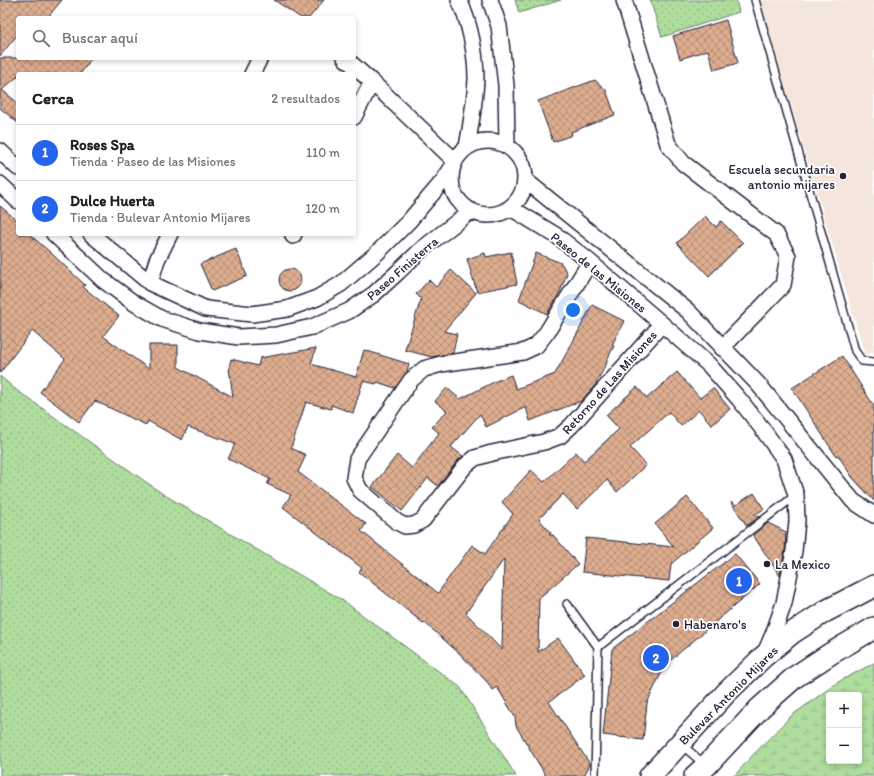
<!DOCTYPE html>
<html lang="es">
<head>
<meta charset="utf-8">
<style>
	:root { --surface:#fff; --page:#f2f2f2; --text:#202124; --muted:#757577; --line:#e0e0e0; --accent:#2563eb }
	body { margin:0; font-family:Itim,sans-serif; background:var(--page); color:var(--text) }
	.controls { position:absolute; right:12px; bottom:12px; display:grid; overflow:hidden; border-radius:4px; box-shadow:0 2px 6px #0003 }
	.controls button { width:36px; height:36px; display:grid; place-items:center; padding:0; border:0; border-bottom:1px solid var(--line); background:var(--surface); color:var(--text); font:20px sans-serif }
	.you { position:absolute; left:573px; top:310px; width:14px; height:14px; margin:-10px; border:3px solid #fff; border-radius:50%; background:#1a73e8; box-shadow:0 0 0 6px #1a73e833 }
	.badge { display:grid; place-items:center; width:26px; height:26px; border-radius:50%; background:var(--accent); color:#fff; font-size:13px; font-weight:700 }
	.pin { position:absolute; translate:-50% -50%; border:2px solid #fff; box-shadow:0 1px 4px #0006 }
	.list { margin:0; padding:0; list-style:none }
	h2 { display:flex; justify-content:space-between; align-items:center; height:52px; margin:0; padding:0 16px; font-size:17px }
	h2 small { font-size:13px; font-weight:400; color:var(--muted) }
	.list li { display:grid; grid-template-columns:26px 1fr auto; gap:12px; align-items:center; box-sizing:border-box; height:56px; padding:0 16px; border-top:1px solid var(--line) }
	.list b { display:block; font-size:15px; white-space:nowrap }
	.list p { margin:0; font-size:13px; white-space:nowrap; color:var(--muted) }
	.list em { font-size:13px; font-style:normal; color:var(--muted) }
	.icon { flex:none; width:22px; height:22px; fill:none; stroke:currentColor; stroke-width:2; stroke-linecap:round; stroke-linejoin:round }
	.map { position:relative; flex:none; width:874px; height:776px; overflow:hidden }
	.search { position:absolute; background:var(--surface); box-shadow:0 2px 6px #0003; left:16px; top:16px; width:340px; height:44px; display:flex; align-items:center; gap:10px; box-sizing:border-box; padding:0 14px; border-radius:4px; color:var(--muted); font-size:15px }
	.panel { position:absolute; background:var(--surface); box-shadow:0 2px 6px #0003; left:16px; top:72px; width:340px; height:164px; border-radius:4px }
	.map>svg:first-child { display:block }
	.built { fill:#f5e6dd }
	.grass { fill:url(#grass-dots); stroke:#68806c }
	.wetland { fill:url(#wetland-marsh); stroke:#68806c; fill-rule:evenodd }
	.building { fill:url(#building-cross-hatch); stroke:#22223b; fill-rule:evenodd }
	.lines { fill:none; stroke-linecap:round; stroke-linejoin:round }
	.lane-casing { stroke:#22223b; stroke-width:10 }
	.street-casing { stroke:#22223b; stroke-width:18 }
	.secondary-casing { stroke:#22223b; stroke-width:24 }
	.lane { stroke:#fff; stroke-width:7 }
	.street { stroke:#fff; stroke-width:15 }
	.secondary { stroke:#fff; stroke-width:21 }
	.poi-dot { fill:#22223b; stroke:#fff; stroke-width:1.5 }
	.labels { text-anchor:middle; stroke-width:3.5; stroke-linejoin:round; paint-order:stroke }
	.poi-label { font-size:13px; fill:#22223b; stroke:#fff; text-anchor:start }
	.street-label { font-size:13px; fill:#22223b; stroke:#fff }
</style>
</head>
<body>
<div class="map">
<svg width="874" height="776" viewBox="0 0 874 776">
	<defs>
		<pattern id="grass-dots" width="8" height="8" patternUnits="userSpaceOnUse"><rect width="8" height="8" fill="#aedd9d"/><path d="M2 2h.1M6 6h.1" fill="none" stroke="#95bd88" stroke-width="1.8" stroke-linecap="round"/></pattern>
		<pattern id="wetland-marsh" width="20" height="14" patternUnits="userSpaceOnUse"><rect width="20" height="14" fill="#aedd9d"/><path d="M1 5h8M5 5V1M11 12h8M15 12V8" fill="none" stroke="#95bd88"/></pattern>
		<pattern id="building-cross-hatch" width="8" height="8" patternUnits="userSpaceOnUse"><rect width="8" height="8" fill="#ddad8f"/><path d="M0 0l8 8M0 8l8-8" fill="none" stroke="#b38c76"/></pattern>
	</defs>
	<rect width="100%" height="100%" fill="#fff"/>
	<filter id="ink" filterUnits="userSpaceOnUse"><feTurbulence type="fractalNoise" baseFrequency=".025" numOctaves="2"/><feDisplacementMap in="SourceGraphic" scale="8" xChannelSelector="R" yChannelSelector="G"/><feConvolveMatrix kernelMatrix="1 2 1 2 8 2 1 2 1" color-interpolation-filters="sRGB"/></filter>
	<g filter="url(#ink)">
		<path class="built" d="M760,0H874V352L865,355Z"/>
		<path class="grass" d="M515,0H561L519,13Z
			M650,0H736L739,12L662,37Z
			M0,376L15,389L163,494L342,600L460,687L516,776H0Z"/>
		<path class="wetland" d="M874,663V776H734L752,756L791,716L838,682ZM829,695H859V761H829Z"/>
		<path class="building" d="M0,0H62L47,18H18V34L0,56Z
			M274,0H324L309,18H301Z
			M726,20L738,63L714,70L708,50L680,59L673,36Z
			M0,58H92L80,74H18V76L2,90L18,103V123L0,108Z
			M595,80L606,90L615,115L571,132L572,135L553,142L538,101Z
			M0,206L18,221V234H29L51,253L85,285L83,287L119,316L103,336L149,369V345H178V367L233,397L229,368L231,359L258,366L260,358L316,348L311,364L356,377L364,350L409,364L407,372L395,388L377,382L376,384L363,381L353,413L331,405V409L306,402L291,448L306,455L298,472L366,524L361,531L438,593L472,545L485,554L513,514L502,502L531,470L544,482L576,452L584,461L619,429L606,415L637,387L647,398L677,372L700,398L713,388L730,409L712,425L699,410L681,426L669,412L630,447L646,465L617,492L607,480L577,509L563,494L539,519L551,533L549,535H553L578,564L539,598L538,652L558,638L585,675L549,702L590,764L584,776H546L516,726L515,717L497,687L492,690L488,683L460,654L424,622L423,623L359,572L362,568L283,507L291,495L267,484L270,479L228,459L235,444L188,427L182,440L148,421L146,425L95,401L79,422L40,392L65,359L32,331L0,373ZM504,559L502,650L466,613Z
			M705,216L716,227L721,221L743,243L709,276L677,243Z
			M236,249L247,276L212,291L200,264Z
			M511,252L517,284L477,292L467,259L485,253L486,257Z
			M536,253L561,263L567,273L560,292L547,314L519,300Z
			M279 280a11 11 0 1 1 22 0a11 11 0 1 1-22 0Z
			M451,270L476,293L444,331L457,334L453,353L432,357L405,350L421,299L416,294L429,280L436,287Z
			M592,305L624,321L612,345L614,346L606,362L607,363L596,383H597L581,401L530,421L526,407L486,427L480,414L451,447L463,456L462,457L458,460L438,486L428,478L402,511L372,487L397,455L412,468L439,433L432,427L447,411L435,401L447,388L460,399L496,381L511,375L516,389L555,374L577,334Z
			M842,356L874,406V501L852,477L838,455L836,456L792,388Z
			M754,493L764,509L754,515L759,517L747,526L731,502L736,505Z
			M687,497L713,528L671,564L669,581L582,572L586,538L674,547L655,524Z
			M768,523L786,532L785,550L780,576L753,535Z
			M735,554L760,584L665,665L647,703L643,740L603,735L612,649Z"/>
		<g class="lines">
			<g class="lane-casing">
				<path id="lane" d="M755,0L855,351L862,361L874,362
					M567,604L598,647
					M682,745L704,764
					M595,776L598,647L796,495"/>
			</g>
			<g class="street-casing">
				<path id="street" d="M459,0C470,23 476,54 476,79C475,102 471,124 467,147
					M490,0L499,26L506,85L507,146
					M624,0L668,144L683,163L776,234L788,256L783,285L722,348
					M345,58L372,82L454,160
					M252,74L260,58
					M354,117L372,82
					M451 178a37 37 0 1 1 74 0a37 37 0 1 1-74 0Z
					M0,151L18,168
					M525,180L688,311L759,385L853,501L874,515
					M0,184L18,201
					M511,208L557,236L590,262L662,324L709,365L739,399L761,427L784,459L796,495L797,521L794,551L784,603L774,632L765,653
					M54,234L103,280L134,303L162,319L200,331L239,337L276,335L312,327L349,311L374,294L398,272L422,249L471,211
					M91,234L150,283L206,309L252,314L287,309L317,298L341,284L378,252L409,221L443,181L451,169
					M293,236L294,234
					M590,262L547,332L536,346L523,352L441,364L424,369L411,380L357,459L354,478L360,490L397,522L405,526L414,525L423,520L465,466L475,458L492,453L544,442L560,436L571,426L662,324
					M150,283L157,260L170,234"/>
			</g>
			<g class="secondary-casing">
				<path id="secondary" d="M650,776L726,693L763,657L792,633L826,611L874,586
					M695,776L706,766L760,708L795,677L830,654L874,628"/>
			</g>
			<use href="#lane" class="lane"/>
			<use href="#street" class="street"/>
			<use href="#secondary" class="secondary"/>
		</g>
	</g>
	<g class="poi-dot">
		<circle cx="843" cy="176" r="4"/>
		<circle cx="767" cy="564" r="4"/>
		<circle cx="676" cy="624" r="4"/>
	</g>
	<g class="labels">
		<g class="poi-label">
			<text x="835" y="174" text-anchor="end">Escuela secundaria<tspan x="835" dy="15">antonio mijares</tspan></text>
			<text x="775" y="569">La Mexico</text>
			<text x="684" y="629">Habenaro's</text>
		</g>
		<g class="street-label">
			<text transform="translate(402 268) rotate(-41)" y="5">Paseo Finisterra</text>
			<text transform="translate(599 272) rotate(39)" y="5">Paseo de las Misiones</text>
			<text transform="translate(609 382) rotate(-48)" y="5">Retorno de Las Misiones</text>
			<text transform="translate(728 695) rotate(-45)" y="5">Bulevar Antonio Mijares</text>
		</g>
	</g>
</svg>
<div class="controls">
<button>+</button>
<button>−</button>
</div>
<div class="you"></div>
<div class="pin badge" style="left:739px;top:581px">1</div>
<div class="pin badge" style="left:656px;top:658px">2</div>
<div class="search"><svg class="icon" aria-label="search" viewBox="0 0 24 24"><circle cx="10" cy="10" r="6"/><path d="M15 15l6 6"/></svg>Buscar aquí</div>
<section class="panel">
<h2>Cerca<small>2 resultados</small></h2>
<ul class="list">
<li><span class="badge">1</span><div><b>Roses Spa</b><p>Tienda · Paseo de las Misiones</p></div><em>110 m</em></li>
<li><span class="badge">2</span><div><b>Dulce Huerta</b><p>Tienda · Bulevar Antonio Mijares</p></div><em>120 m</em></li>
</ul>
</section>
</div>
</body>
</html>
